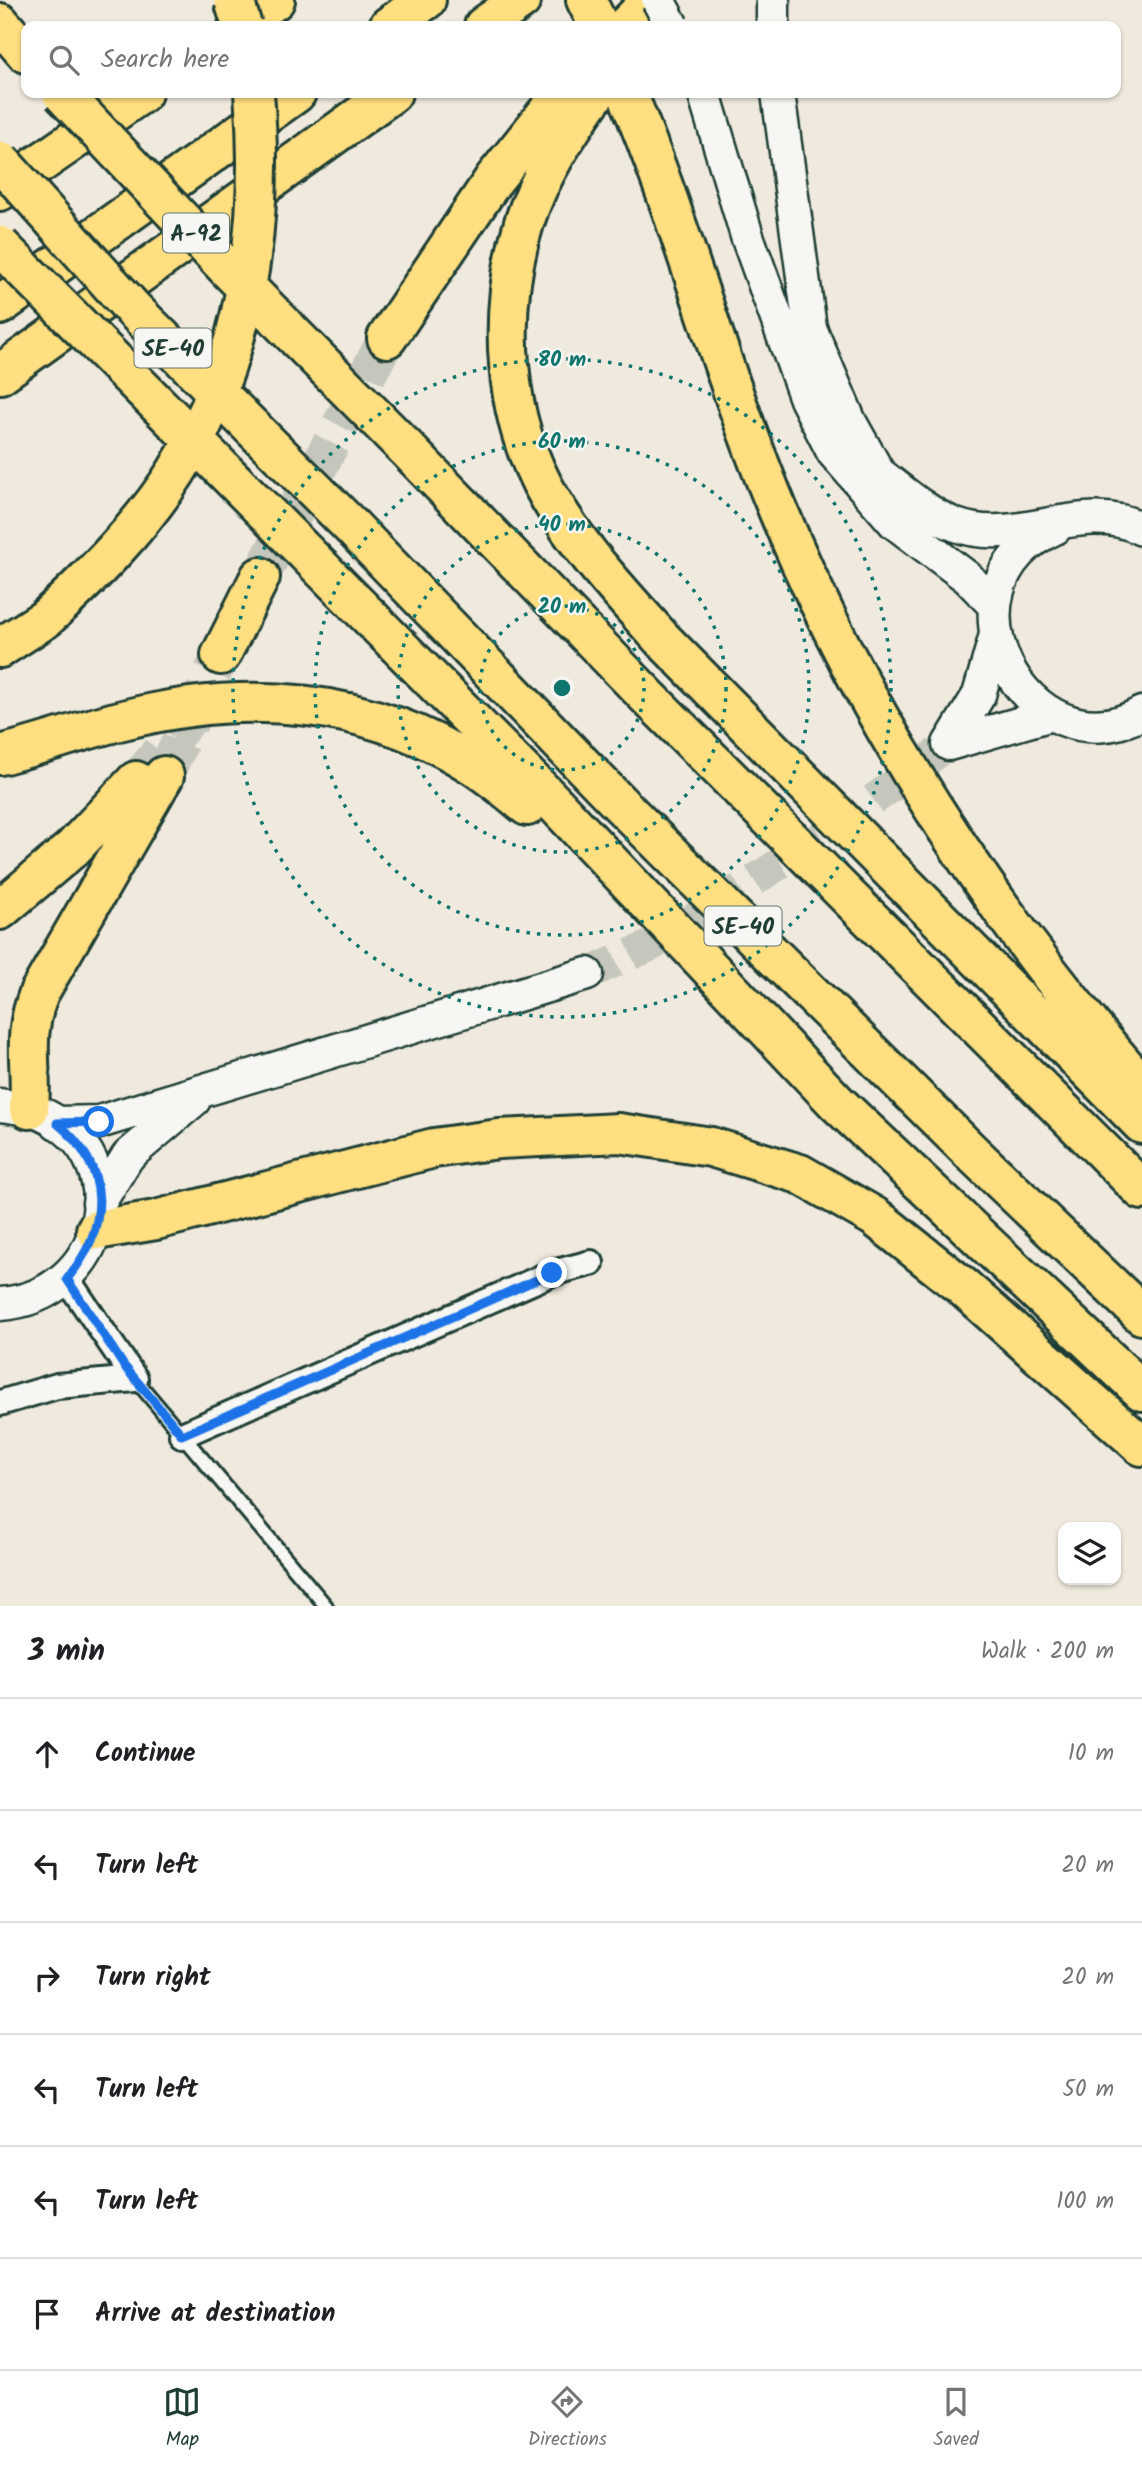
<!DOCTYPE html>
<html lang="en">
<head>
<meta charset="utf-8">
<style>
	:root { --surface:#fff; --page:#f6f6f6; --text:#202124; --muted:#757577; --line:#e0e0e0; --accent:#1f3d34 }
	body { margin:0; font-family:Kalam,sans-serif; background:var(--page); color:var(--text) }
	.controls { position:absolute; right:21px; bottom:21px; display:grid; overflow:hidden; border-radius:14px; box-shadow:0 2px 5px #0004 }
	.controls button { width:63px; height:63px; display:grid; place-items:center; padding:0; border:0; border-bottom:2px solid var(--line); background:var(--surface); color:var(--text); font:35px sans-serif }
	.stop { position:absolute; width:21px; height:21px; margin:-16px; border:5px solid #1a73e8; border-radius:50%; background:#fff }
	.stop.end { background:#1a73e8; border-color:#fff; box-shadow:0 2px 7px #0008 }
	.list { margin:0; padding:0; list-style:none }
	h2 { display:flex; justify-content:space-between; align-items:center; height:91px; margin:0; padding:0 28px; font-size:30px }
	h2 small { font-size:23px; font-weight:400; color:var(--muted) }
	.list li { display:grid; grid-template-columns:46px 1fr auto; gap:21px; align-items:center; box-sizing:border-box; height:112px; padding:0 28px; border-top:2px solid var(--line) }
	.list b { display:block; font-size:26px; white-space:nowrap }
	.list em { font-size:23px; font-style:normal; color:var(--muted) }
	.icon { flex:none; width:38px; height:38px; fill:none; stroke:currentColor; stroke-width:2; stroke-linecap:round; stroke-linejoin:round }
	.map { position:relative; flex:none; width:1142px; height:1606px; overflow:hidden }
	.search { position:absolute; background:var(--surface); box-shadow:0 2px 5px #0004; left:21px; right:21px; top:21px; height:77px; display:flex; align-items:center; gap:18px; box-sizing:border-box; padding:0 24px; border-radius:14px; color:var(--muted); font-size:26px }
	.sheet { height:763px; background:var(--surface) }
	nav { display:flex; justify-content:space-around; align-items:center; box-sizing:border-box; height:98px; border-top:2px solid var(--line); background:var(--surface); font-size:19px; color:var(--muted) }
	nav a { display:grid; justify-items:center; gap:4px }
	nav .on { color:var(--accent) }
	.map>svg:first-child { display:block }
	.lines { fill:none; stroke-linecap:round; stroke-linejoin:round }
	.tertiary-tunnel { stroke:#c6c7bc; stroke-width:32; stroke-dasharray:32 16; stroke-linecap:butt }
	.trunk-tunnel { stroke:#c6c7bc; stroke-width:38; stroke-dasharray:38 19; stroke-linecap:butt }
	.motorway-tunnel { stroke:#c6c7bc; stroke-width:38; stroke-dasharray:38 19; stroke-linecap:butt }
	.service-casing { stroke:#1f3d34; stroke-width:18 }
	.minor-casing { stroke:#1f3d34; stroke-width:30 }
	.tertiary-casing { stroke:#1f3d34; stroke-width:37 }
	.trunk-casing { stroke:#1f3d34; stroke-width:44 }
	.motorway-casing { stroke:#1f3d34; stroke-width:44 }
	.service { stroke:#f6f6f2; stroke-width:12 }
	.minor { stroke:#f6f6f2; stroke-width:24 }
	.tertiary { stroke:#f6f6f2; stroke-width:32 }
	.trunk { stroke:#ffdf80; stroke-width:38 }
	.motorway { stroke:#ffdf80; stroke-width:38 }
	.tertiary-bridge-casing { stroke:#1f3d34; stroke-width:37; stroke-linecap:butt }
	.motorway-bridge-casing { stroke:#1f3d34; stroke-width:44; stroke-linecap:butt }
	.tertiary-bridge { stroke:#f6f6f2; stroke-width:32 }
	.motorway-bridge { stroke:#ffdf80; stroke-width:38 }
	.route { stroke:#1a73e8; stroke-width:9 }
	.ring { fill:none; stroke:#0f766e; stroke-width:3.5; stroke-dasharray:3.5 7 }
	.labels { text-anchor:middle; stroke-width:5; stroke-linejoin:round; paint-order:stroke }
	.shield { fill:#f6f6f2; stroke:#60746d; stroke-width:2 }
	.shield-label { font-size:23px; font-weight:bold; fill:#1f3d34 }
	.centre { fill:#0f766e; stroke:#f6f6f2; stroke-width:3.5 }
	.ring-label { font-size:21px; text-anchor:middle; font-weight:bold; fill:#0f766e; stroke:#f6f6f2; stroke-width:5; stroke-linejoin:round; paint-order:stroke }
</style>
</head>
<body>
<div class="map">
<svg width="1142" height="1606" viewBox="0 0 1142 1606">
	<rect width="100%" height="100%" fill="#f0eade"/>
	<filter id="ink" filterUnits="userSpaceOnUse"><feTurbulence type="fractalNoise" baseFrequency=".0143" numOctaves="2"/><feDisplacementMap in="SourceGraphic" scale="14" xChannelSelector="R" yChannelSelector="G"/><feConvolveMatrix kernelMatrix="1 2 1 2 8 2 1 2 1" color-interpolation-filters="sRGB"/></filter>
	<g filter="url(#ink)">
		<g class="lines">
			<path class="tertiary-tunnel" d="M587,974L654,944L831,831L949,744"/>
			<path class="trunk-tunnel" d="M260,577L387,338
				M164,776L221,655"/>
			<path class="motorway-tunnel" d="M136,781L194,713"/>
			<g class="service-casing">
				<path id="service" d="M135,1379L326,1606"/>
			</g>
			<g class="minor-casing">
				<path id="minor" d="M67,1279L135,1379
					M0,1403L57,1386L135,1379
					M182,1435L552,1273L591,1263"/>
			</g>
			<g class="tertiary-casing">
				<path id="tertiary" d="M773,26V0
					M704,93L747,236L806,399L833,452L895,523L968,578L995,606
					M778,93L810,328L850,422L878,472
					M863,461C890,481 926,514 956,525C1017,548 1083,498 1142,529
					M1055,528C925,587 1029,776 1142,713
					M949,744L979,695L995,638
					M949,744L1052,714
					M0,1105C14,1107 29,1108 42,1114C139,1159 106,1297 0,1304
					M57,1123L99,1122L587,974
					M99,1203L128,1156L194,1100"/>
			</g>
			<g class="trunk-casing">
				<path id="trunk" d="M238,26L275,0
					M389,26L426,0
					M484,26L521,0
					M626,26L652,0
					M0,191L142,93
					M0,305L296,93
					M387,338L494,179L563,93
					M0,374L392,93
					M221,655L260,577
					M29,1109C33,1063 21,1040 39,993L164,776"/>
			</g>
			<g class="motorway-casing">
				<path id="motorway" d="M586,0L599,26
					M0,23L26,53
					M596,93C568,132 539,176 524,223C497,311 502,419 551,500C581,551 621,593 660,637L1142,1124
					M627,93C683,225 718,365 773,498C861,714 989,911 1142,1086
					M405,447L647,696L1142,1190
					M353,528L619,803L971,1152L1142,1315
					M322,569L557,806L837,1103L1142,1391
					M0,648L45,619
					M0,755C41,745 82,730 123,720C244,689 370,697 476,767C494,779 511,793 527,806
					M0,910L73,848L136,781
					M96,1230L156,1220L434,1148L499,1139L619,1133L711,1147L800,1174L875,1217L963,1287L1142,1446"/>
			</g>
			<use href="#service" class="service"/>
			<use href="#minor" class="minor"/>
			<use href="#tertiary" class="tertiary"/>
			<use href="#trunk" class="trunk"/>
			<use href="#motorway" class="motorway"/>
			<g class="tertiary-bridge-casing">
				<path id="tertiary-bridge" d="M658,0L672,26"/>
			</g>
			<g class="motorway-bridge-casing">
				<path id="motorway-bridge" d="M234,0L242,26
					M62,93L225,266L405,447
					M0,161L133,309L353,528
					M0,246L322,569
					M45,619C92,576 141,527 176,472C247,360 265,223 254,93"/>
			</g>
			<use href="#tertiary-bridge" class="tertiary-bridge"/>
			<use href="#motorway-bridge" class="motorway-bridge"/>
		</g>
	</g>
	<g class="lines" filter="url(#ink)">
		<path class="route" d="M99,1122L57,1123C112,1168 110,1227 67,1279L124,1366L182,1435L552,1273"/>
	</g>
	<g class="ring">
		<circle cx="562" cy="688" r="82"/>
		<circle cx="562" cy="688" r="164"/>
		<circle cx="562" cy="688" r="247"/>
		<circle cx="562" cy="688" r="329"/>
	</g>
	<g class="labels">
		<g class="shield">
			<rect x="163" y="213.5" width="66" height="39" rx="5"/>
			<rect x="134.5" y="328.5" width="77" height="39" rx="5"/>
			<rect x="704.5" y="906.5" width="77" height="39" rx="5"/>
		</g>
		<g class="shield-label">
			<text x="196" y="241">A-92</text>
			<text x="173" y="356">SE-40</text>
			<text x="743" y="934">SE-40</text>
		</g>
	</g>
	<circle cx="562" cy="688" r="10" class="centre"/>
	<g class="ring-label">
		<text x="562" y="366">80 m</text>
		<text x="562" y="448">60 m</text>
		<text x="562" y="531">40 m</text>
		<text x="562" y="613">20 m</text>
	</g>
</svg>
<div class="controls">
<button><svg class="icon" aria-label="layers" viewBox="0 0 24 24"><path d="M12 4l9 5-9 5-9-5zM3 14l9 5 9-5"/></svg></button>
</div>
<div class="stop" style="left:99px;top:1122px"></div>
<div class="stop end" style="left:552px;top:1273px"></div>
<div class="search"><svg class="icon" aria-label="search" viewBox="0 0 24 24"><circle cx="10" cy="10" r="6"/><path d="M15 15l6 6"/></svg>Search here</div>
</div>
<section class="sheet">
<h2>3 min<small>Walk · 200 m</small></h2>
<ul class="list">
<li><svg class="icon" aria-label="ahead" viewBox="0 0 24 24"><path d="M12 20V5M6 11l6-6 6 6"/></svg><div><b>Continue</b></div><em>10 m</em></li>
<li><svg class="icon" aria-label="left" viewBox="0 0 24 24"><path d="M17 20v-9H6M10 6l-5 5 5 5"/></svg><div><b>Turn left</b></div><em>20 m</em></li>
<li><svg class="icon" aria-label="right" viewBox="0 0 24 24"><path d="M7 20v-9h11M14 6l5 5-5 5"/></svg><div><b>Turn right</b></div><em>20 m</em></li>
<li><svg class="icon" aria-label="left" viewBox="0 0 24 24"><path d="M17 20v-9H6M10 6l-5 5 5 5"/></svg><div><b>Turn left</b></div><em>50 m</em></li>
<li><svg class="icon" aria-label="left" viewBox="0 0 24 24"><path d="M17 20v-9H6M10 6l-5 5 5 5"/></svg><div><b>Turn left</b></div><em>100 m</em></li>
<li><svg class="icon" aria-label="arrive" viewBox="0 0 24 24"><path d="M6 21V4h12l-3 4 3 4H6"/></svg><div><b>Arrive at destination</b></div></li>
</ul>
</section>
<nav>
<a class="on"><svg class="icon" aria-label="map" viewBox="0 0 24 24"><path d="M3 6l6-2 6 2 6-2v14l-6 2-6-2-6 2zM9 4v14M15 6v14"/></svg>Map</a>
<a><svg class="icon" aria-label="directions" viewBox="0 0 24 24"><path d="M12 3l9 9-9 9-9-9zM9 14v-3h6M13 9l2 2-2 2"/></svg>Directions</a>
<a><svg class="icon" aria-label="saved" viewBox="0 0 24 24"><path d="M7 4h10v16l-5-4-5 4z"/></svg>Saved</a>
</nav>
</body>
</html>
